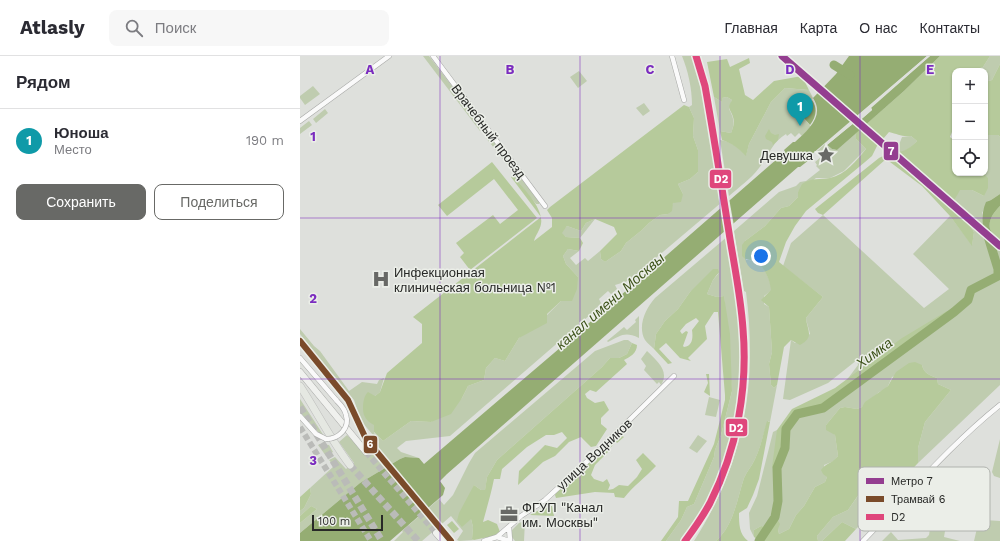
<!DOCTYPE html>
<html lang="ru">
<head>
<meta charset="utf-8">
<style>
	:root { --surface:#fff; --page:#f7f7f7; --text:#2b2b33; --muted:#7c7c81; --line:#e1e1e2; --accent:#686966 }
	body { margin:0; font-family:"Work Sans",sans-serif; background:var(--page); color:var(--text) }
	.controls { position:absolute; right:12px; top:12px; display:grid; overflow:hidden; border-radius:8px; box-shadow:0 1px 3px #0004 }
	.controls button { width:36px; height:36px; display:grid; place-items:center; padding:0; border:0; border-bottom:1px solid var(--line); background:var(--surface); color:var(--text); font:20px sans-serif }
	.scale { position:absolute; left:12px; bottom:10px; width:71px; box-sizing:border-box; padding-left:4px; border:2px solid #282927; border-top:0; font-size:11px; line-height:14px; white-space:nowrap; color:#282927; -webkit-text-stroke:3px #ebeee8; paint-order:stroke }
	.you { position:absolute; left:461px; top:200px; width:14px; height:14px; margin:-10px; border:3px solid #fff; border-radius:50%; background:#1a73e8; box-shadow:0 0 0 6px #1a73e833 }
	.badge { display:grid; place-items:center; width:26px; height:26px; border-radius:50%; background:var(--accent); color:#fff; font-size:13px; font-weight:700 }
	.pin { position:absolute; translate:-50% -33px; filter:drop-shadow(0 1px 2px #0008) }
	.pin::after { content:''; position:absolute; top:21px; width:14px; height:12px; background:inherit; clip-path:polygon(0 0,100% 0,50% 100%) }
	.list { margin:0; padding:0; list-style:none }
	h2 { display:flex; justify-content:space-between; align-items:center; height:52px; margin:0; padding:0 16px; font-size:17px }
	h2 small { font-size:13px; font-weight:400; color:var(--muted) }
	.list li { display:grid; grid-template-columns:26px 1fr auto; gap:12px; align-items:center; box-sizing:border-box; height:64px; padding:0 16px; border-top:1px solid var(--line) }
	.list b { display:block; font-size:15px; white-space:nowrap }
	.list p { margin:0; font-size:13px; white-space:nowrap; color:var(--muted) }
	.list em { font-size:13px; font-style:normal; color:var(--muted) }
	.actions { display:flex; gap:8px; padding:12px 16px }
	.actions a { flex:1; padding:9px 0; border:1px solid var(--accent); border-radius:8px; text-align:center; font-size:14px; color:var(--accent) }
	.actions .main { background:var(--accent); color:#fff }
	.icon { flex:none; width:22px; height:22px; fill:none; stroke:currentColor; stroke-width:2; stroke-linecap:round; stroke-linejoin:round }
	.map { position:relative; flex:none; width:700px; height:485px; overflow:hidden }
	header { display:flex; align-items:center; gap:24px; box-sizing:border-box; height:56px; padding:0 20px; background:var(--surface); border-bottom:1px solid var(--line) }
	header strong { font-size:19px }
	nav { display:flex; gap:22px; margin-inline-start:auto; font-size:14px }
	.search { width:280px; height:36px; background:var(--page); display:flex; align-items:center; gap:10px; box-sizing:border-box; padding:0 14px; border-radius:8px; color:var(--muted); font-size:15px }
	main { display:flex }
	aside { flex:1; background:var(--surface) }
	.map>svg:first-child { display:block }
	.green { fill:#bfccaf }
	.forest { fill:#b6ca9b; fill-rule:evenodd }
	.water { fill:#95ad73 }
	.pier { fill:#dee0dc }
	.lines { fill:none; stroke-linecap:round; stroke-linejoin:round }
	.river { stroke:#95ad73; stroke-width:9 }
	.secondary-tunnel { stroke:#babbb8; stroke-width:6; stroke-dasharray:6 3; stroke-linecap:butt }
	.primary-tunnel { stroke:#babbb8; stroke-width:7; stroke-dasharray:7 3.5; stroke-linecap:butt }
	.street-casing { stroke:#a8a9a7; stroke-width:5.5 }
	.secondary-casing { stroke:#a8a9a7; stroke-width:7 }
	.primary-casing { stroke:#bcbdbb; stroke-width:8 }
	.street { stroke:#fafafa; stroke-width:4.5 }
	.secondary { stroke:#f0f1ee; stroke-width:6 }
	.primary { stroke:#e5e8e2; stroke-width:7 }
	.street-bridge-casing { stroke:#a8a9a7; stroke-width:5.5; stroke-linecap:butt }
	.street-bridge { stroke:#fafafa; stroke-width:4.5 }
	.rail-1-casing { stroke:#ebeee8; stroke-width:10 }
	.rail-1 { stroke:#df477c; stroke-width:7 }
	.tram-1-casing { stroke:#ebeee8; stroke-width:9 }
	.tram-1 { stroke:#7a4b2a; stroke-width:6 }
	.metro-1-casing { stroke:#ebeee8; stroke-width:10 }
	.metro-1 { stroke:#943e90; stroke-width:7 }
	.grid { fill:none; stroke:#7b2cbf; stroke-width:1; stroke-opacity:0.55 }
	.labels { text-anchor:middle; stroke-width:3; stroke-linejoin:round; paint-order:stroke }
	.street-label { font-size:13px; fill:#282927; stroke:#ebeee8 }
	.poi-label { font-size:13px; fill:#282927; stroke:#ebeee8; text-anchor:start }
	.water-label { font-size:14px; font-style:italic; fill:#3e531a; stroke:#ebeee8 }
	.key { fill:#ebeee8; stroke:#b0b3ae; stroke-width:1 }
	.key-label { font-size:11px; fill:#282927 }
	.grid-label { font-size:13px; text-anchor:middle; font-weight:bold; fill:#7b2cbf; stroke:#ebeee8; stroke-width:3; stroke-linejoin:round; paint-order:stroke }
	.line-badge { stroke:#ebeee8; stroke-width:1.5 }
	.badge-label { font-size:11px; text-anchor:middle; font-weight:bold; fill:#fff }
</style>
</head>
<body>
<header>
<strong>Atlasly</strong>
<div class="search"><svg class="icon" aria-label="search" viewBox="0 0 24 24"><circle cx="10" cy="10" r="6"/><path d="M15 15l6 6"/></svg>Поиск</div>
<nav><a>Главная</a><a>Карта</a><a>О нас</a><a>Контакты</a></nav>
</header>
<main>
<aside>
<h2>Рядом<small></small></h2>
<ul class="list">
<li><span class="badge" style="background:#0f9aa8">1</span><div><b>Юноша</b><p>Место</p></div><em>190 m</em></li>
</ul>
<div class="actions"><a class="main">Сохранить</a><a>Поделиться</a></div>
</aside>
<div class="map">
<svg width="700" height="485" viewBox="0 0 700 485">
	<rect width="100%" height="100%" fill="#dee0dc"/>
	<path class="green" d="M123,0H129L184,72L180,75Z
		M382,0H392L397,14L411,85H413L422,146L331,223L325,226L315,229L317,233L311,238L308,235L299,243L301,247L291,258L150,380L106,385L97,392L101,396L119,402L105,401L100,403L60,427L0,477V467L17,453L11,450L0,460V455L4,452L11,438L10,432L34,410L29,404L35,401L46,413L54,407L39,386L47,379L65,397L79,386L61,365L54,344L0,278V273L14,290L20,295L49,335L62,326L77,328L79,324L84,322L80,336L75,340L74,377L83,385L111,365L131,366L162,342L168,330L184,324L186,312L195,302L205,305L219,282L247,259L261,245L278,221L266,208L263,200L268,193L279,195L270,202L276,209L285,202L288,205L300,195L301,203L305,206L321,195L326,187L342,174L349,167L360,159L368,158L373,147L383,138L378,128L390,123L398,116V94L393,80L394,62L389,51L392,49C392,32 388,15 382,0Z
		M690,0H700V8L692,24L685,26V15H672L683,11Z
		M279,15L287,25L278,32L270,21Z
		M13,30L20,38L5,49L0,42V40Z
		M485,32L509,34L513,42L505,54L503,61L511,71L502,80L499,77L495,81L491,77L487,80L486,78C472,86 468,101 459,112C451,123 439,131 429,140L420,84C431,85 438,92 446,99L449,88L471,46Z
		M414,41L422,46V42L427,41L432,44L429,53C434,62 435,68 431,77L420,75Z
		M344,47L350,55L343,60L336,52Z
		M25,53L28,57L16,67L13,63Z
		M9,65L12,69L0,78V72Z
		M556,77V83L566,93L544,115L530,122H516L498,136V141L489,150L481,152L465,170L445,185L446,204C449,204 453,204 456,206C465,210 470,225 472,234L464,240V248L469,251L472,296L469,308L471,329L474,332L477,329L470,366L468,365C463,378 461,391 455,403C452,410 447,415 444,422C437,443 434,469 416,485H394C444,407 458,328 446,236L444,235L434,175L479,136L496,130L500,126L506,125L520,114L516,110L517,109L515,106L521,101L516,96L525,88L532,93L537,94Z
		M189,79L239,146V148H236L213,120L214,117L186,82Z
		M685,79H698L700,81V138L691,144L688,145L682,157L684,174L689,187L700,195V329L618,407V392L625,366L651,334L638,328L637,322C630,319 624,318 622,309L592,321L588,330L584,334L579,336L562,351L557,353L545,351L540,352L526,369L535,379L538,400L534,405L524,409L527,421L525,426L515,431L504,450L496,459L489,473L479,478L478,473L461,470L454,474V481L450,473L449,457L457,440L473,376L477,374V415L485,392L486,373L497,358L523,352L560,315L546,325L558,309L557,304L528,327L490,344L483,343L491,284L495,287L510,278C509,272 507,269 506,262L523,241L483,210L491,187L523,159L624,252L649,233L613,198L650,160L672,189L674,176L654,145L659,134H672L684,140L680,117H685Z
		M611,80L617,85L612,91L600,97L597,94L602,81Z
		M295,163L280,182L266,181L261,177L267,170L281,175L286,167Z
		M428,180L437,236L435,237C437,249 439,262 440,274C444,328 433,399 407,446C399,460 391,472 382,485H366L381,464L387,451L394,448L414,401L415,394L421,379L432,335L424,240L417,241L407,238L413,224L419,217L390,236L378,253L365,265L356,278L354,293C351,290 347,287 345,284C337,270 346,252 355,242Z
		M339,260V282C324,275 321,280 308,286L307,285L324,271L327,274L336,266L335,264Z
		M324,284H328L332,287L327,298L319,302H310L302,311L197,404L187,421L185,435L181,434L174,429L171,463L173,471L172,483L174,484L159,485L157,484L163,475L151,460L122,485H94L103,476L102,475L139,443L144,449L153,439L169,407L175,397L295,295Z
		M347,295C357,305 370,315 361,329L359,326L357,328L344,314L346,310L341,303Z
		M409,341L420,344L416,361L405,359Z
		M0,343L24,380L19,377L0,356Z
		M398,379L407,385L397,397L389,392Z
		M700,383V422L694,420L692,416Z
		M20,388L29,389L33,396L26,400L18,389Z
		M567,427L563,446L561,468L556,473L542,466L522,485H518L517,480L533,461L548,454Z
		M620,443L634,451L646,456L647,463L644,481L660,485H582L591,476L598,484L626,482L629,479L631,467L626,461L612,451Z
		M684,464L700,465V485H674L678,468Z
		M225,465L224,485H215L212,481V474L219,467Z"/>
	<path class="forest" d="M640,0H690L683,11L672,15H655V77L652,76L650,81L655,85V117L684,118L688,122V132L684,140L672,134H660L654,145L674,176L672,190L650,160L622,130L586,103L523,159L518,157L515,153L579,102C593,95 605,99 617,85L611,80C601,81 598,78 589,76L577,90L572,100L565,106L506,155L495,170L486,186L479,206L523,241L506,262C507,274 515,281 500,289L491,284L484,291L477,329L474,332L471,329L469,308L472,296L469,251L461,244L471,234C470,225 465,211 456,206C451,203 446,205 442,200V189L445,185L465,170L481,152L489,150L498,141V136L502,128C513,121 519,124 530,122C545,119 557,104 566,93L556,83V77L604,35Z
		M449,2L450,7L439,13L445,39L453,44L474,25L502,20L509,34L485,32L471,46L449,88L446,100C438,92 432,87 422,84L420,75L431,77C433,72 435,67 433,61C431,53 426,54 432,44L427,41L422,42V46L414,41L407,6L427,3L430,11Z
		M700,8V81L698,79H685V26L692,24Z
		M384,49L389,51L394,62L393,80L398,94V116L390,123L378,128L383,138L381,146L373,147L372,155L368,158L360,159L349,167L342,174L326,187L321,195L305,206L301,203L300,195L317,178L314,171L295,163L286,167L281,175L267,170L262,177L266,181L280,182L283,187L279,195L268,193L263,200L266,208L278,221L277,233L272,245H261L247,258V267L219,282L205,305L195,302L186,312L184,324L168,330L162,342L151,358L131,366L111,365L83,385L74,376V369C70,367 66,364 64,359C62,353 63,340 68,336L75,340L80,336L87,317L122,287V268L113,261L241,161L211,121L213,120C223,132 244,152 241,168C240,174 235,180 234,185L252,171V162L247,154L250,151Z
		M469,73L471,77L475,79L479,78L478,84L473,89L472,86L466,83L465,80Z
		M192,106L237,162L170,214L160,201L164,197L156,187L193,159L200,168L218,154L194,123L147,160L138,149Z
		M700,150V195L689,188L692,186C693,181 691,178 690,173C688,164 694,156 700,150Z
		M413,213H418L419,216L413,224L407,238L417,241L424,240L430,278L432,335L421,379L415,394L414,401L394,448L387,451L381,464L366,485H361L378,461L379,445H388L414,388L425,344V339L418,256H414L405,270L407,283L388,302L391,305L380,302L366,287L359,293L372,307L368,308L354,293L356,278L365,265L378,253L390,236ZM396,262L399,265L392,274C393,281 393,290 384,291L383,290L388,276L386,275L382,278L380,275L386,268Z
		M647,255L654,256L523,352L497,358L486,373L485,392L477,412V416L472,411L477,374L492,353L535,332L602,282Z
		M332,287L337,289C337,297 330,301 324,304L327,308L296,336L290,334L285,338L287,342L295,347L304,345L309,354L301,362V368L307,373L296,390L291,391L281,381L269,386L255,400L243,406L218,429L219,415L245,389L257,392L267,382L262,376L254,379H246L227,391L202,413L200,423H194C191,438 187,451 183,466L188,464L197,468L200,476L193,480L174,484L172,483L173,471L171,463L162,471L157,465L159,457L174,429L181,434H185L187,421L197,404L302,311L310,302H319L327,298Z
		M615,306L622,309C624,318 630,319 637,322L638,328L651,334L625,366L618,392V407L604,422L596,416L580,434V448L561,468L563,446L566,428L548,454L533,461L517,480L518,485H460L454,481V474L461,470L472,472L477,463L480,468L478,473L479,478L489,473L496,459L504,450L515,431L525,426L527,421L523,418L521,414C526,407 533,407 538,400L535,379L526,374V369L540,352L545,351L557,353L562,351L565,346L588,330L596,316L609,307Z
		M406,318H409L410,340L404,336L408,327Z
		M467,365L470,366L459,423L453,439L447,452L439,457C439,468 439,478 448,485H416C434,469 437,443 444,422C447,415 452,410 455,403C461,391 463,378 467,365Z
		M319,378L324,381L317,387L316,386L307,395L308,396L295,409L291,419L294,423L303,426L307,423L310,429L308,434L313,433L319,429L328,430L337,421L342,413L336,404L343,397L356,410C346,421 333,430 324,442L315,441L314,437L295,436L256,442L255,439L257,434Z
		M10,432L11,438L4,452L0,455V441Z
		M11,450L17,453L0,467V460Z
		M250,450H252L254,460L230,459L241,453H245Z
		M152,465L159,473L154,477L147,469Z
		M542,466L556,473L545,485H522Z"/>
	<path class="water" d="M549,0H627L512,98L509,102V104L500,111H498L147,418L140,425L145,432L143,439L90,485H0V477L60,427L100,403L105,401L119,402L124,408L281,274L485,96L484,94L493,86H495C508,74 525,60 513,42L536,18Z
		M630,0H640L604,35L537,94L532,93L527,89L555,66L557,67L572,54L571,52Z
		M512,44C518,53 516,61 510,69L503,61L505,54Z
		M700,138V150C694,156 688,164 690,173C691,178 693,181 692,186L689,188C682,173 680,160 686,146L691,144Z"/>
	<path class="pier" d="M627,0H630L571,51L572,54L557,67L555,66L527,89L525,88Z
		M429,142L434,170L427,175L423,147Z"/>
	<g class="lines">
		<path class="river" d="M534,9L550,19
			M459,485L475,461L478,445L477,412L485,392L486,373L497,358L523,352L654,256L668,244L671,234L698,220V213L687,177"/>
		<path class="secondary-tunnel" d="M0,371L71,485
			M66,396L136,477"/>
		<path class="primary-tunnel" d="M0,351L82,485
			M50,409L118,485"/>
		<g class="street-casing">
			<path id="street" d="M133,0L245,150
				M372,0L384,44
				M0,65L89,0
				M0,302L37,345
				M0,360L16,378L26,383
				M209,471L210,485
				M197,481L209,485
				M184,485L197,481L221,460L245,444L294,399L374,320
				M563,485C608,439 650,389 700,349"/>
		</g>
		<g class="secondary-casing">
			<path id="secondary" d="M0,316L66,396
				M136,477L143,485"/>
		</g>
		<g class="primary-casing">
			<path id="primary" d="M0,330C17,356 31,384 50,409"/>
		</g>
		<use href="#street" class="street"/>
		<use href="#secondary" class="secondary"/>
		<use href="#primary" class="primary"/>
		<g class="street-bridge-casing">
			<path id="street-bridge" d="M26,383C39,383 50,372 46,359C45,353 41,349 37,345"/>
		</g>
		<use href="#street-bridge" class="street-bridge"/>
		<g class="rail-1-casing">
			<path id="rail-1" d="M385,485C394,473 403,460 410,447C437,394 448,332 443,273C441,243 435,213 430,183C422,132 414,81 405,30L396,0"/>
		</g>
		<use href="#rail-1" class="rail-1"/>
		<g class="tram-1-casing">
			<path id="tram-1" d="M0,285L48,344L66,383L151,485"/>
		</g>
		<use href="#tram-1" class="tram-1"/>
		<g class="metro-1-casing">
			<path id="metro-1" d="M482,0L700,190"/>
		</g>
		<use href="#metro-1" class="metro-1"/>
	</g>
	<path class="grid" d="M140,0V485M280,0V485M420,0V485M560,0V485M0,162H700M0,323H700"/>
	<defs>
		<g id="sight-bare" transform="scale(1.38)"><path d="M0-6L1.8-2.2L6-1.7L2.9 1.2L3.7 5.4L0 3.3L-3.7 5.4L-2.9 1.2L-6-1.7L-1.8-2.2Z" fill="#686966" stroke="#ebeee8" stroke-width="2.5" paint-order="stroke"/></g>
		<g id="hospital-bare" transform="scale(1.38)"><path d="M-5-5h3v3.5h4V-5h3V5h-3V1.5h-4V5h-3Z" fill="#686966" stroke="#ebeee8" stroke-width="2.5" paint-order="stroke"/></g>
		<g id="office-bare" transform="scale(1.38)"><path d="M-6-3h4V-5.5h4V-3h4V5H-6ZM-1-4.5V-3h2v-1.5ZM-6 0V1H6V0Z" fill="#686966" stroke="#ebeee8" stroke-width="2.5" paint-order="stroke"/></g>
	</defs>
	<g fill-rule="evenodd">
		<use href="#sight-bare" x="526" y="99"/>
		<use href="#hospital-bare" x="81" y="223"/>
		<use href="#office-bare" x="209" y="458"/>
	</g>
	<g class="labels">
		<g class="street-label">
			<text transform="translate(189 75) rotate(53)" y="5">Врачебный проезд</text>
			<text transform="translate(294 398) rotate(-43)" y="5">улица Водников</text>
		</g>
		<g class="poi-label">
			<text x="513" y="104" text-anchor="end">Девушка</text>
			<text x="94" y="221">Инфекционная<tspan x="94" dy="15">клиническая больница №1</tspan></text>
			<text x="222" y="456">ФГУП "Канал<tspan x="222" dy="15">им. Москвы"</tspan></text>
		</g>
		<g class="water-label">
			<text transform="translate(310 245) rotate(-41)" y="5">канал имени Москвы</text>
			<text transform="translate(574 297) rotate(-36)" y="5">Химка</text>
		</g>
	</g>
	<rect x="558" y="411" width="132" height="64" rx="6" class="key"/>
	<rect x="566" y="422" width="18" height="6" fill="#943e90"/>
	<rect x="566" y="440" width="18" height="6" fill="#7a4b2a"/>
	<rect x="566" y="458" width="18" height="6" fill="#df477c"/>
	<g class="key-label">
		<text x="591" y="429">Метро 7</text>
		<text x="591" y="447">Трамвай 6</text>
		<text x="591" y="465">D2</text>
	</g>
	<g class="grid-label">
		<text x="70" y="18">A</text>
		<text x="210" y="18">B</text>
		<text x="350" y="18">C</text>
		<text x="490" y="18">D</text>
		<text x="630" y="18">E</text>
		<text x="13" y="85">1</text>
		<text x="13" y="247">2</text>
		<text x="13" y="409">3</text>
	</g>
	<g class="line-badge">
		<rect x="583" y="85" width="16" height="20" rx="4" fill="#943e90"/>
		<rect x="409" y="113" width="23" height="20" rx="4" fill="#df477c"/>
		<rect x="425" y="362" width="23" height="19" rx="4" fill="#df477c"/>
		<rect x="63" y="379" width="15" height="19" rx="4" fill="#7a4b2a"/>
	</g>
	<g class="badge-label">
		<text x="591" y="99">7</text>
		<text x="421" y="127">D2</text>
		<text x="436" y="376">D2</text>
		<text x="70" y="392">6</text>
	</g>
</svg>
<div class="controls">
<button>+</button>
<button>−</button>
<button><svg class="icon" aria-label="locate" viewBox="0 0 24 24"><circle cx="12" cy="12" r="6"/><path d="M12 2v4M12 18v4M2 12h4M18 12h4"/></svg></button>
</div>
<div class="scale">100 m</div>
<div class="you"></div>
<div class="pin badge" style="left:500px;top:70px;background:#0f9aa8">1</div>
</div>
</main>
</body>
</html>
